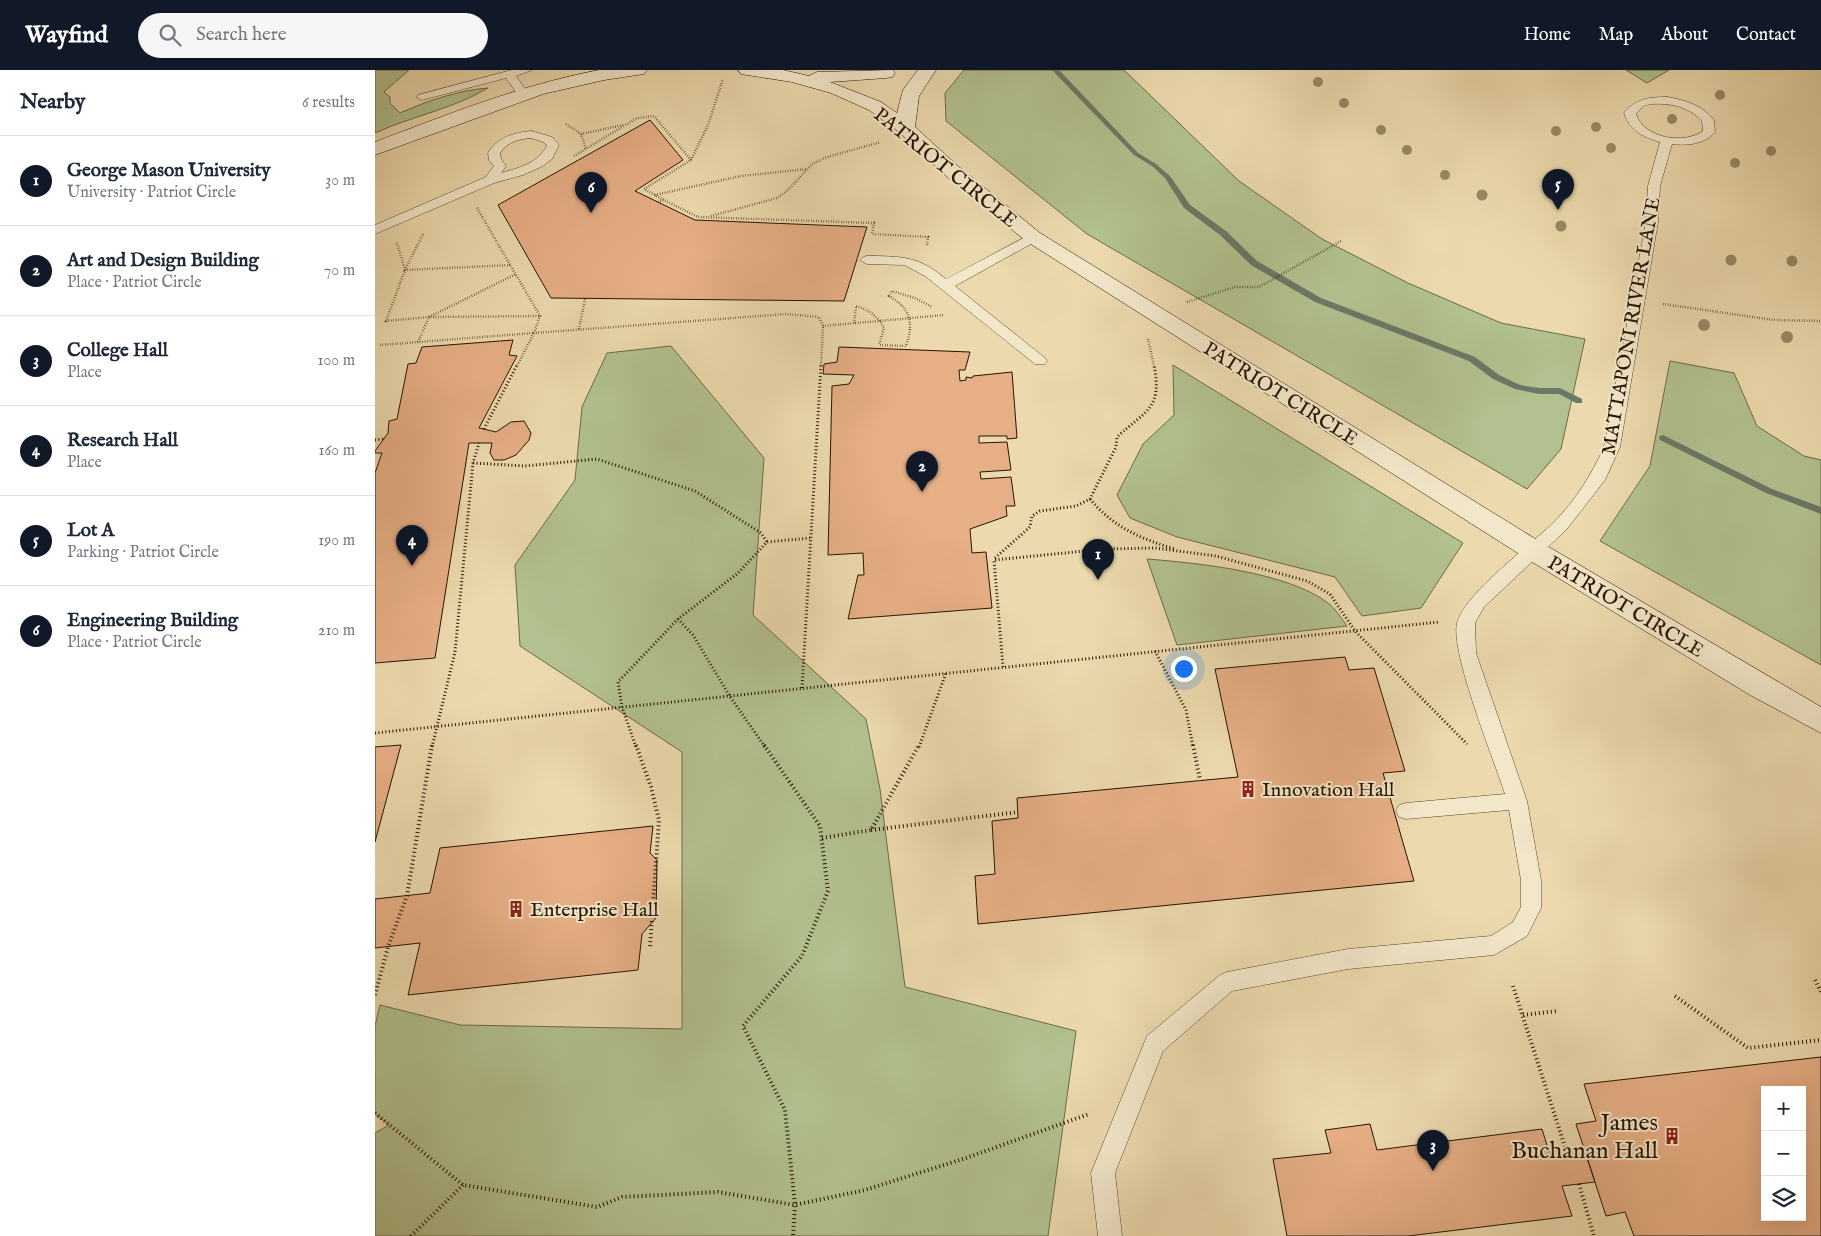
<!DOCTYPE html>
<html lang="en">
<head>
<meta charset="utf-8">
<style>
	:root { --surface:#fff; --page:#f6f6f7; --text:#1f2937; --muted:#747a83; --line:#e0e1e3; --accent:#111827 }
	body { margin:0; font-family:"IM FELL English",serif; background:var(--page); color:var(--text) }
	.controls { position:absolute; right:15px; bottom:15px; display:grid; overflow:hidden; border-radius:0px; box-shadow:0 5px 20px #0002 }
	.controls button { width:45px; height:45px; display:grid; place-items:center; padding:0; border:0; border-bottom:1px solid var(--line); background:var(--surface); color:var(--text); font:25px sans-serif }
	.you { position:absolute; left:808px; top:598px; width:18px; height:18px; margin:-12px; border:4px solid #fff; border-radius:50%; background:#1a73e8; box-shadow:0 0 0 8px #1a73e833 }
	.badge { display:grid; place-items:center; width:32px; height:32px; border-radius:50%; background:var(--accent); color:#fff; font-size:16px; font-weight:700 }
	.pin { position:absolute; translate:-50% -41px; filter:drop-shadow(0 1px 2px #0008) }
	.pin::after { content:''; position:absolute; top:26px; width:18px; height:15px; background:inherit; clip-path:polygon(0 0,100% 0,50% 100%) }
	.list { margin:0; padding:0; list-style:none }
	h2 { display:flex; justify-content:space-between; align-items:center; height:65px; margin:0; padding:0 20px; font-size:21px }
	h2 small { font-size:16px; font-weight:400; color:var(--muted) }
	.list li { display:grid; grid-template-columns:32px 1fr auto; gap:15px; align-items:center; box-sizing:border-box; height:90px; padding:0 20px; border-top:1px solid var(--line) }
	.list b { display:block; font-size:19px; white-space:nowrap }
	.list p { margin:0; font-size:16px; white-space:nowrap; color:var(--muted) }
	.list em { font-size:16px; font-style:normal; color:var(--muted) }
	.icon { flex:none; width:28px; height:28px; fill:none; stroke:currentColor; stroke-width:2; stroke-linecap:round; stroke-linejoin:round }
	.map { position:relative; flex:none; width:1446px; height:1166px; overflow:hidden }
	header { display:flex; align-items:center; gap:30px; box-sizing:border-box; height:70px; padding:0 25px; background:var(--accent); color:#fff }
	header strong { font-size:24px }
	nav { display:flex; gap:28px; margin-inline-start:auto; font-size:18px }
	.search { width:350px; height:45px; background:var(--page); display:flex; align-items:center; gap:12px; box-sizing:border-box; padding:0 18px; border-radius:28px; color:var(--muted); font-size:19px }
	main { display:flex }
	aside { flex:1; background:var(--surface) }
	.map>svg:first-child { display:block }
	.green { fill:#b2c18f; stroke:#6c6a48 }
	.lines { fill:none; stroke-linecap:round; stroke-linejoin:round }
	.stream { fill:#6b7865; fill-rule:evenodd }
	.building { fill:#e7af86; stroke:#271400; fill-rule:evenodd }
	.lane-casing { stroke:#58462c; stroke-width:1 }
	.secondary-casing { stroke:#271400; stroke-width:1 }
	.path-far2 { stroke:#271400; stroke-width:2.5; stroke-dasharray:0.5 2; stroke-linecap:butt }
	.path-far1 { stroke:#271400; stroke-width:3; stroke-dasharray:1 2.5; stroke-linecap:butt }
	.path { stroke:#271400; stroke-width:4; stroke-dasharray:1 3; stroke-linecap:butt }
	.lane { fill:#f3e7ca; fill-rule:evenodd }
	.secondary { fill:#f3e7ca; fill-rule:evenodd }
	.tree { fill:#978a66 }
	.labels { text-anchor:middle; stroke-width:4; stroke-linejoin:round; paint-order:stroke }
	.street-label { font-size:20px; fill:#271400; stroke:#f3e7ca }
	.poi-label { font-size:20px; fill:#271400; stroke:#f3e7ca; text-anchor:start }
	.near-poi-label { font-size:24px; fill:#271400; stroke:#f3e7ca; text-anchor:end }
</style>
</head>
<body>
<header>
<strong>Wayfind</strong>
<div class="search"><svg class="icon" aria-label="search" viewBox="0 0 24 24"><circle cx="10" cy="10" r="6"/><path d="M15 15l6 6"/></svg>Search here</div>
<nav><a>Home</a><a>Map</a><a>About</a><a>Contact</a></nav>
</header>
<main>
<aside>
<h2>Nearby<small>6 results</small></h2>
<ul class="list">
<li><span class="badge">1</span><div><b>George Mason University</b><p>University · Patriot Circle</p></div><em>30 m</em></li>
<li><span class="badge">2</span><div><b>Art and Design Building</b><p>Place · Patriot Circle</p></div><em>70 m</em></li>
<li><span class="badge">3</span><div><b>College Hall</b><p>Place</p></div><em>100 m</em></li>
<li><span class="badge">4</span><div><b>Research Hall</b><p>Place</p></div><em>160 m</em></li>
<li><span class="badge">5</span><div><b>Lot A</b><p>Parking · Patriot Circle</p></div><em>190 m</em></li>
<li><span class="badge">6</span><div><b>Engineering Building</b><p>Place · Patriot Circle</p></div><em>210 m</em></li>
</ul>
</aside>
<div class="map">
<svg width="1446" height="1166" viewBox="0 0 1446 1166">
	<rect width="100%" height="100%" fill="#ecdaae"/>
	<filter id="stains"><feTurbulence type="fractalNoise" baseFrequency=".004" numOctaves="4"/><feColorMatrix values="0 0 0 0 .2 0 0 0 0 .09 0 0 0 0 .02 0 0 0 .5 -.17"/></filter>
	<radialGradient id="worn" r=".72"><stop offset=".6" stop-color="#630" stop-opacity="0"/><stop offset="1" stop-color="#630" stop-opacity=".3"/></radialGradient>
	<path class="green" d="M0,0H34L9,22L15,27V33L25,43C52,31 84,20 113,18C78,39 37,46 0,63Z
		M589,0H749L864,111L947,169L1033,213L1126,253L1210,269L1186,379L1152,419L712,164L571,51L570,23Z
		M1251,0H1294L1272,13Z
		M296,276L389,388L378,545L491,649L505,719L530,917L701,961L673,1166H0V1063L14,1055L0,1044V956L5,935L85,955L307,959V682L145,576L140,495L200,410L207,337L232,283Z
		M1295,291L1359,303L1382,356L1429,386L1446,390V595L1225,471L1275,396Z
		M798,295L1088,473L1046,538L987,546L960,507L802,467L755,448L742,425L768,374L799,345Z
		M772,489C823,493 912,502 953,533C961,539 966,548 972,556L802,575Z"/>
	<g class="lines">
		<path class="stream" d="M677,0H684L763,83L781,94L795,106L815,135L851,161L882,191L946,228L1100,287L1124,305L1145,315L1164,318H1185L1207,329V333H1201L1184,324H1164L1140,319L1118,309L1094,291L940,232L876,195L845,165L809,138L790,108L777,96L759,85Z
			M1288,365L1397,419L1446,437V444L1391,423L1285,370L1284,368L1285,366Z"/>
	</g>
	<path class="building" d="M275,50L308,90L260,121L320,150L492,157L469,231L176,228L123,135Z
		M138,270L134,285L142,286L104,358L121,362L136,352L149,351L156,363L154,370L141,385L129,390H119L115,383L117,373H94L60,588L0,593V403L7,383H0V381L13,363L14,351L22,349L33,294L41,293L47,277Z
		M464,277L595,282L590,300H584L585,311L591,310V307L597,308L598,306L637,302L642,368L632,369V366H604V373L632,372L636,400L605,402L606,409L636,407L640,436H631L632,446L595,459L597,483L611,482L617,538L473,549L483,505H489L488,483L453,485L457,316L474,314L479,305L448,304L449,294L462,292Z
		M970,587L974,600L999,598L1030,701L1008,703L1039,811L603,854L600,806L620,804L617,751L643,748L642,728L863,707L840,599Z
		M26,675L0,772V677Z
		M278,756L275,783L282,790L281,848L267,864L263,900L33,925L45,873L0,878V829L55,823L65,778Z
		M1446,987V1166H1259L1250,1142L1231,1146L1201,1054L1221,1051L1209,1014ZM1390,1020H1427V1147H1390Z
		M995,1054L1002,1080L1167,1059L1174,1082L1209,1078L1220,1112L1187,1116L1197,1146L1033,1166H912L898,1089L956,1083L950,1060Z"/>
	<g class="lines">
		<g class="lane-casing">
			<path id="lane" d="M137,0H157L141,6L153,23L151,25H143L131,8L47,30L41,27L43,25Z
				M1292,27C1310,30 1327,35 1339,50L1340,62C1330,74 1312,76 1297,74L1285,116L1283,152L1245,377L1230,410L1192,459L1109,537L1100,553L1101,583L1152,731L1166,810V838L1152,866L1119,885L973,899L857,921L788,981L740,1103L747,1166H723L716,1103L772,966L845,905L852,902L973,879L1116,866L1138,852L1146,837V810L1134,740L1031,749L1024,747L1021,741L1024,735L1031,733L1130,724C1119,690 1075,582 1082,553C1090,523 1155,476 1179,452C1200,431 1217,404 1229,377L1271,152L1273,116L1285,72C1268,67 1255,61 1249,43C1260,29 1274,27 1292,27ZM1276,34C1295,33 1313,36 1327,51L1328,61C1308,75 1269,68 1261,44L1268,36Z
				M156,61L177,67L184,75L177,89L168,96L148,105L119,113L0,164V155L111,107L119,96L114,90L113,83C123,67 138,63 156,61ZM156,68L168,72L172,75C164,93 144,98 126,103L131,96L126,89L125,83C132,72 144,69 156,68Z
				M658,163L663,164L664,167L663,170L580,216L670,288L672,291L670,294H660L550,206L529,195L492,194L485,190C490,184 497,186 503,186C535,187 546,189 571,209Z"/>
		</g>
		<g class="secondary-casing">
			<path id="secondary" d="M224,0H272L269,4L229,10L168,24L0,85V72C74,44 146,15 224,0Z
				M363,0H408L434,6L442,2L518,0L520,3L517,7L511,8L455,12L506,32L522,43L528,20L543,0H561L544,26L540,57L584,97L665,163L1167,473L1446,637V663L1375,625L1149,487L651,171L570,105L524,62L494,40L456,23L417,12L372,5L366,4Z"/>
		</g>
		<path class="path-far2" d="M191,54L206,64L211,79
			M206,64L248,55
			M199,86L262,48L279,46L316,90L269,119L289,130
			M316,90L333,55L348,9
			M280,125L366,106L432,99
			M283,132L289,130L323,147L499,153L497,164L553,167L552,176
			M102,138L165,246L159,263L411,244L444,247L448,256L446,296
			M336,146L402,128L412,121L437,94L452,87L506,72
			M48,164L30,200L136,195
			M22,173L30,200L11,251L54,247L165,246
			M812,232L860,217H884L966,171
			M1288,234L1399,250L1446,251
			M479,253L481,236C494,240 503,246 509,258L504,275L531,276C539,252 536,239 514,226L517,221L540,228L557,237
			M448,256L569,245
			M204,259L210,229
			M773,269L779,296
			M43,272L54,247L141,204
			M5,275L159,263L142,296"/>
		<path class="path-far1" d="M109,359L142,295
			M0,370L8,369
			M98,393L150,396L222,389L320,421L386,463L392,472
			M715,429C738,457 766,469 800,479
			M620,488L655,457L657,446L665,441L701,436L715,429L741,377L742,367C770,341 788,339 779,295
			M303,549L318,565L354,625L390,677
			M780,581L811,640L818,677
			M628,597L619,490L730,479L780,478L841,486L932,511L955,524L980,561L1092,674
			M427,618L446,295
			M0,663L1064,552
			M57,677L80,582L98,393L104,373
			M261,677L247,637L243,612L303,549L363,503L392,472L435,468
			M544,677L571,603"/>
		<path class="path" d="M261,675L276,717L284,750L275,877
			M389,675L445,756L453,821L427,886L368,956L410,1040L420,1135L418,1166
			M818,675L825,710
			M496,760L643,742
			M447,768L496,760L544,675
			M1440,910L1446,922
			M1138,916L1191,1080
			M0,925L13,877L32,826L57,675
			M1300,926L1373,978L1446,970
			M1148,945L1182,941
			M0,1043L88,1115L222,1137L247,1127L343,1122L420,1135L490,1120L591,1088L714,1044
			M1204,1114L1219,1166
			M36,1166L88,1115"/>
		<use href="#lane" class="lane"/>
		<use href="#secondary" class="secondary"/>
	</g>
	<g class="tree">
		<circle cx="943" cy="12" r="5"/>
		<circle cx="1345" cy="25" r="5"/>
		<circle cx="969" cy="33" r="5"/>
		<circle cx="1297" cy="49" r="5"/>
		<circle cx="1221" cy="57" r="5"/>
		<circle cx="1006" cy="60" r="5"/>
		<circle cx="1181" cy="61" r="5"/>
		<circle cx="1236" cy="78" r="5"/>
		<circle cx="1032" cy="80" r="5"/>
		<circle cx="1396" cy="81" r="5"/>
		<circle cx="1360" cy="93" r="5"/>
		<circle cx="1070" cy="105" r="5"/>
		<circle cx="1107" cy="125" r="5.5"/>
		<circle cx="1186" cy="156" r="5.5"/>
		<circle cx="1356" cy="190" r="5.5"/>
		<circle cx="1417" cy="191" r="5.5"/>
		<circle cx="1329" cy="255" r="6"/>
		<circle cx="1412" cy="267" r="6"/>
	</g>
	<defs>
		<g id="building-bare" transform="scale(1.35)"><path d="M-4-6H4V6H1V3H-1V6H-4ZM-2.5-4.3h1.7v1.8h-1.7ZM.8-4.3h1.7v1.8H.8ZM-2.5-1h1.7V.8h-1.7ZM.8-1h1.7V.8H.8Z" fill="#8f2418" stroke="#f3e7ca" stroke-width="2.5" paint-order="stroke"/></g>
	</defs>
	<g fill-rule="evenodd">
		<use href="#building-bare" x="873" y="719"/>
		<use href="#building-bare" x="141" y="839"/>
		<use href="#building-bare" x="1297" y="1066"/>
	</g>
	<g class="labels">
		<g class="street-label">
			<text transform="translate(571 97) rotate(39)" y="7">PATRIOT CIRCLE</text>
			<text transform="translate(1255 256) rotate(-80)" y="7">MATTAPONI RIVER LANE</text>
			<text transform="translate(906 323) rotate(32)" y="7">PATRIOT CIRCLE</text>
			<text transform="translate(1251 536) rotate(31)" y="7">PATRIOT CIRCLE</text>
		</g>
		<g class="poi-label">
			<text x="887" y="726">Innovation Hall</text>
			<text x="155" y="846">Enterprise Hall</text>
		</g>
		<g class="near-poi-label">
			<text x="1283" y="1060">James<tspan x="1283" dy="28">Buchanan Hall</tspan></text>
		</g>
	</g>
	<rect width="100%" height="100%" filter="url(#stains)"/>
	<rect width="100%" height="100%" fill="url(#worn)"/>
</svg>
<div class="controls">
<button>+</button>
<button>−</button>
<button><svg class="icon" aria-label="layers" viewBox="0 0 24 24"><path d="M12 4l9 5-9 5-9-5zM3 14l9 5 9-5"/></svg></button>
</div>
<div class="you"></div>
<div class="pin badge" style="left:723px;top:510px">1</div>
<div class="pin badge" style="left:547px;top:422px">2</div>
<div class="pin badge" style="left:1058px;top:1101px">3</div>
<div class="pin badge" style="left:37px;top:496px">4</div>
<div class="pin badge" style="left:1183px;top:140px">5</div>
<div class="pin badge" style="left:216px;top:143px">6</div>
</div>
</main>
</body>
</html>
